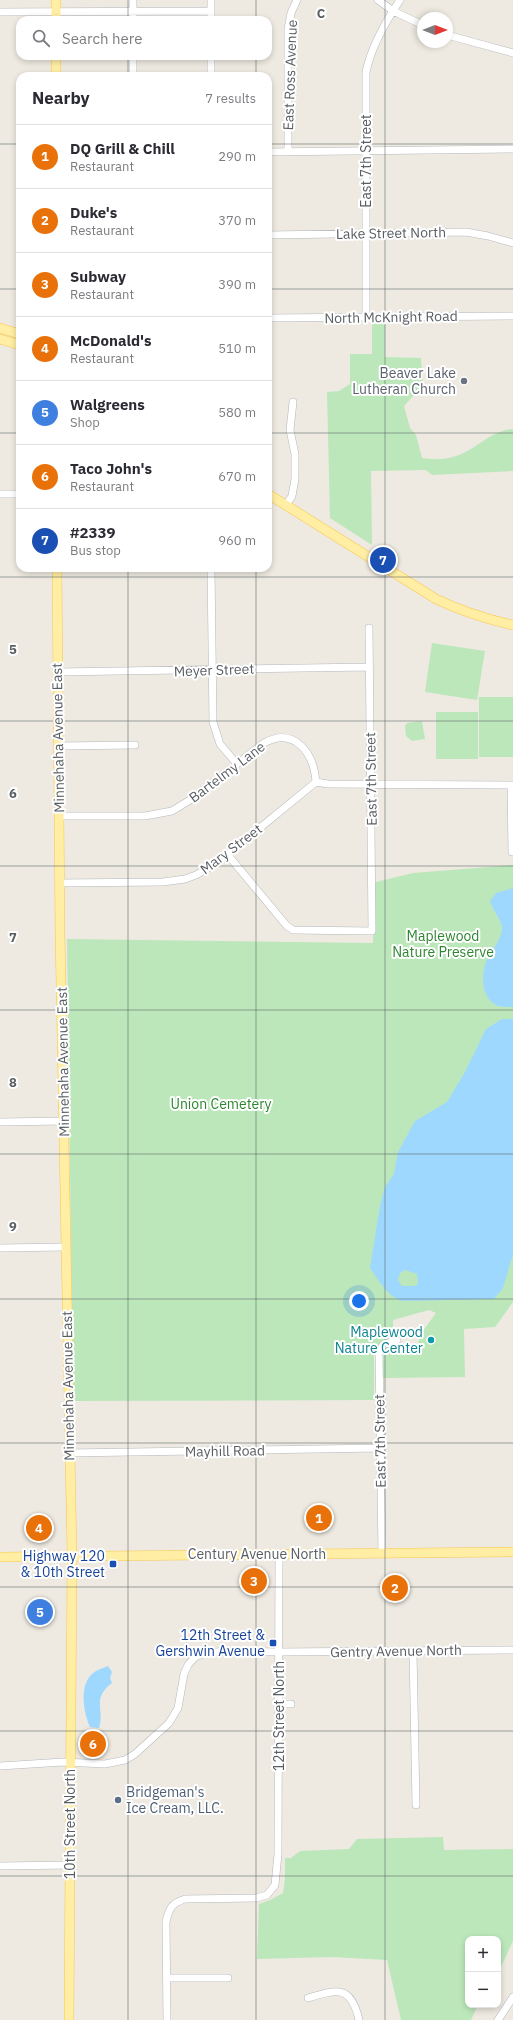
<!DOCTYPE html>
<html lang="en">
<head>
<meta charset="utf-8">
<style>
	:root { --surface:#fff; --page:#f7f7f7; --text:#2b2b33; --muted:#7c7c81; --line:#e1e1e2; --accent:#0f766e }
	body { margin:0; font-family:"IBM Plex Sans",sans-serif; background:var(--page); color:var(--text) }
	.controls { position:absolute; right:12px; bottom:12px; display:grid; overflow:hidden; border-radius:8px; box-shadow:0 2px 6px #0003 }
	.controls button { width:36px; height:36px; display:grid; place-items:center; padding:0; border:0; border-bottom:1px solid var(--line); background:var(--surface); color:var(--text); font:20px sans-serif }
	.compass { position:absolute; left:417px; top:12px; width:36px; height:36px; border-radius:50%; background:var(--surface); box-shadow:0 2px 6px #0003; rotate:90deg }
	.you { position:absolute; left:359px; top:1301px; width:14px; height:14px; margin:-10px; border:3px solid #fff; border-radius:50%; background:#1a73e8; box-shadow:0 0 0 6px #1a73e833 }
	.badge { display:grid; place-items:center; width:26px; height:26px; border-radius:50%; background:var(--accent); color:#fff; font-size:13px; font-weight:700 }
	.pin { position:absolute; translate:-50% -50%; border:2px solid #fff; box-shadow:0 1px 4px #0006 }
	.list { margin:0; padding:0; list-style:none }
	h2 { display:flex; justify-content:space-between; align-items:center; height:52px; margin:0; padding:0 16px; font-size:17px }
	h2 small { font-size:13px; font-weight:400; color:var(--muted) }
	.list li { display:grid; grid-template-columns:26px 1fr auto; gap:12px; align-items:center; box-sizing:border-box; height:64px; padding:0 16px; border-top:1px solid var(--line) }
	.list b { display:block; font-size:15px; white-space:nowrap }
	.list p { margin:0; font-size:13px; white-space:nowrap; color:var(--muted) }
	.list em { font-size:13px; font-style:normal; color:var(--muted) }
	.icon { flex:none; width:22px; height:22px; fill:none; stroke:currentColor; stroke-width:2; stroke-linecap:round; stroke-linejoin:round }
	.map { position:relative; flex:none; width:513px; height:2020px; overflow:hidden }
	.search { position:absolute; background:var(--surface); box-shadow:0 2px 6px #0003; left:16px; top:16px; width:256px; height:44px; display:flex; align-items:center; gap:10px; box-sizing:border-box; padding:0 14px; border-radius:12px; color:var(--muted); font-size:15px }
	.panel { position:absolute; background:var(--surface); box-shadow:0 2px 6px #0003; left:16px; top:72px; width:256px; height:500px; border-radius:12px }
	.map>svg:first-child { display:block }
	.green { fill:#bce7bb }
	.water { fill:#9fd8ff; fill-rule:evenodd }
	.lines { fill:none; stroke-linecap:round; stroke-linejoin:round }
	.minor-casing { stroke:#b4b8bd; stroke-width:8 }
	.major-casing { stroke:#fac64d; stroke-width:10 }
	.minor { stroke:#fff; stroke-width:7 }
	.major { stroke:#ffeea4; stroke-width:9 }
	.grid { fill:none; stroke:#595e63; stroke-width:1; stroke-opacity:0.55 }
	.worship-dot { fill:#6b7280; stroke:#fff; stroke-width:1.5 }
	.culture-dot { fill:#0f9aa8; stroke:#fff; stroke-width:1.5 }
	.transit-dot { fill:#1a4fb4; stroke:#fff; stroke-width:1.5 }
	.service-dot { fill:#5c6f8a; stroke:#fff; stroke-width:1.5 }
	.labels { text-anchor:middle; stroke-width:4; stroke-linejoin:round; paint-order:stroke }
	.street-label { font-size:14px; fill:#595e63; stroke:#fff }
	.worship-label { font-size:14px; fill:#5b616d; stroke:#fff; text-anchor:end }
	.park-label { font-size:14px; fill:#2e8530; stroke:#fff }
	.culture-label { font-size:14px; fill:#0d838f; stroke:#fff; text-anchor:end }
	.transit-label { font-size:14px; fill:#164399; stroke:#fff; text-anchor:end }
	.service-label { font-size:14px; fill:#4e5e75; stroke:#fff; text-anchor:start }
	.grid-label { font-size:13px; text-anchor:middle; font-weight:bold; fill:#595e63; stroke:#fff; stroke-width:4; stroke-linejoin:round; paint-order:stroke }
</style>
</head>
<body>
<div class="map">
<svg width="513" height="2020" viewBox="0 0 513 2020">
	<rect width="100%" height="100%" fill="#eeeae1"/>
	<path class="green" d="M372,322H385V357L421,358L423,385L404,406L410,428L416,435L422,458C430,459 440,460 448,458C472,455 489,430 513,429V471L432,475L426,470L371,471L372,545L330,518L327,392L339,391L350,384V354H372Z
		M432,643L485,651L477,700L425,692Z
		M479,697H513V757H479Z
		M436,712H478V759H436Z
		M422,721L425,739L412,741L406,736L405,726L407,723Z
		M513,865V1302L495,1327L464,1329L465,1377L383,1378V1352L386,1347L400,1343L411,1347L418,1343L422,1332L436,1313L429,1310L393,1320V1336L381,1343L374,1353V1400L73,1401L67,939L373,943L374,903L372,883L413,873Z
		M443,1837L444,1850L513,1849V1941L498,1973V1939H468V2005H478L471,2020H401L387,1960L332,1957L257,1959L259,1904L270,1900L283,1893L285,1879V1858H291L300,1851L349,1849L357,1839Z"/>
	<path class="water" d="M513,888V1007C508,1007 502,1007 498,1006C481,999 481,976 486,962C490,951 501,942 502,929C502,920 492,909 490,901L496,893Z
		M502,1019H513V1254L503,1288L494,1299L402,1301C387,1296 379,1281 370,1268L380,1206L385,1187L394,1174L398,1152L415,1121L447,1102L465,1072L486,1029ZM405,1270L417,1274L418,1284L414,1286H402L398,1280L400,1273Z
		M108,1666L112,1672L110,1678L112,1683C91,1699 105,1709 99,1728L90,1727C83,1712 78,1681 96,1671C99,1669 104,1668 108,1666Z"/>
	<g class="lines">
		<g class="minor-casing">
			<path id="minor" d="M378,0L393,11L423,25
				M0,12L211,11
				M133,20V0
				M211,20V0
				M447,35L513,53
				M133,76V56
				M211,76V56
				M288,151V29L291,13L297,0
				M268,152L513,149
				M268,235L466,232L488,236L513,243
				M366,317V72C371,47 386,21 400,0
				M268,318L513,316
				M0,494H20
				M286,505L292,496L295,479V454L290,430L293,402
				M211,568L213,722L220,744L237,764
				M58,672L369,667
				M59,746L135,745
				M316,782L328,784L513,785
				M511,785L512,852
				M59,816H145L172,811L190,800L264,743C295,726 314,754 316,782
				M227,854L287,926L293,930L372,931L369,628
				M60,883L163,882L185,879L196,875L217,863L316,782
				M0,1122L64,1121
				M0,1248L66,1247
				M70,1453L381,1448
				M382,1553L379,1352L383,1345L397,1340
				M413,1651L416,1805
				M279,1704H291
				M0,1766L63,1762L105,1764L125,1760L135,1754L169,1723L178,1708L184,1674L188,1665L195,1657L206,1653L226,1651L279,1652L513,1650
				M0,1866L70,1865
				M167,1978H228
				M308,1998C338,1989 351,1985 359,2020
				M167,2020L166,1922C169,1908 172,1903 185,1899L256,1898L267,1895L275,1885L278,1854L279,1555
				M498,2020L513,1997"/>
		</g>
		<g class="major-casing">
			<path id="major" d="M56,20V0
				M56,76V56
				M0,328L20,334
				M0,339L20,345
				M268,494L436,599C461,611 486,619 513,625
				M57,568L60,933L72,1556L69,2020
				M0,1557L513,1552"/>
		</g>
		<use href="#minor" class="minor"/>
		<use href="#major" class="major"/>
	</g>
	<path class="grid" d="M128,0V20M256,0V20M385,0V2020M128,56V76M256,56V76M0,144H20M268,144H513M0,289H20M268,289H513M0,433H20M268,433H513M128,568V2020M256,568V2020M0,577H513M0,721H513M0,866H513M0,1010H513M0,1154H513M0,1299H513M0,1443H513M0,1587H513M0,1731H513M0,1876H513"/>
	<circle class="worship-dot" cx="464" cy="381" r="4"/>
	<circle class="culture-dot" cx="431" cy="1340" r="4"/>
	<g class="transit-dot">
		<rect x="109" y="1560" width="8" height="8" rx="2"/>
		<rect x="269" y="1639" width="8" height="8" rx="2"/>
	</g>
	<circle class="service-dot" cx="118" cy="1800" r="4"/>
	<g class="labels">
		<g class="street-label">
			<text transform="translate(290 75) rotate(-88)" y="5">East Ross Avenue</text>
			<text transform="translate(366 161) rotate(-90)" y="5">East 7th Street</text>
			<text transform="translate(391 233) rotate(-1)" y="5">Lake Street North</text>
			<text transform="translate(391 317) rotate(-1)" y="5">North McKnight Road</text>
			<text transform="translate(214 670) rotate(-2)" y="5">Meyer Street</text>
			<text transform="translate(58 738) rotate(-91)" y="5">Minnehaha Avenue East</text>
			<text transform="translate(227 772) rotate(-37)" y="5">Bartelmy Lane</text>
			<text transform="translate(371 779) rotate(-91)" y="5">East 7th Street</text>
			<text transform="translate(231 849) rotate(-37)" y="5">Mary Street</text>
			<text transform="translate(63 1062) rotate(-91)" y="5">Minnehaha Avenue East</text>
			<text transform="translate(68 1386) rotate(-91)" y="5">Minnehaha Avenue East</text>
			<text transform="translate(380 1441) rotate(-91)" y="5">East 7th Street</text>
			<text transform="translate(225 1451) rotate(-1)" y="5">Mayhill Road</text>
			<text x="257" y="1559">Century Avenue North</text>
			<text transform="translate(396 1651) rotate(-1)" y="5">Gentry Avenue North</text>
			<text transform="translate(279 1716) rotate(-90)" y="5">12th Street North</text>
			<text transform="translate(70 1824) rotate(-90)" y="5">10th Street North</text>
		</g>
		<g class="worship-label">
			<text x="456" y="378">Beaver Lake<tspan x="456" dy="16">Lutheran Church</tspan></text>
		</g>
		<g class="park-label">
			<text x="443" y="941">Maplewood<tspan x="443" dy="16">Nature Preserve</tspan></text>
			<text x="221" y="1109">Union Cemetery</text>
		</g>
		<g class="culture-label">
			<text x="423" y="1337">Maplewood<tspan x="423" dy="16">Nature Center</tspan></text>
		</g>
		<g class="transit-label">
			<text x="105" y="1561">Highway 120<tspan x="105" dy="16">&amp; 10th Street</tspan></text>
			<text x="265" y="1640">12th Street &amp;<tspan x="265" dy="16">Gershwin Avenue</tspan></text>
		</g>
		<g class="service-label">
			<text x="126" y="1797">Bridgeman's<tspan x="126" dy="16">Ice Cream, LLC.</tspan></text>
		</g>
	</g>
	<g class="grid-label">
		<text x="321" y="18">C</text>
		<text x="13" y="654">5</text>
		<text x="13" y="798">6</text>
		<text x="13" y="942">7</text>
		<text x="13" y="1087">8</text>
		<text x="13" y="1231">9</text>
	</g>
</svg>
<div class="controls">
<button>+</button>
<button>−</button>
</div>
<svg class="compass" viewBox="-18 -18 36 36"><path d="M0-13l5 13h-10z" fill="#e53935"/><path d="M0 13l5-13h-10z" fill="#7c7c81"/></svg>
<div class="you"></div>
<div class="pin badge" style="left:319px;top:1518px;background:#e8710a">1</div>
<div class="pin badge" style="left:395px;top:1588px;background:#e8710a">2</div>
<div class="pin badge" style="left:254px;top:1581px;background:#e8710a">3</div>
<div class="pin badge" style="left:39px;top:1528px;background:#e8710a">4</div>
<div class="pin badge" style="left:40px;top:1612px;background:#3f7fe0">5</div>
<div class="pin badge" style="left:93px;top:1744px;background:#e8710a">6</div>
<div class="pin badge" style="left:383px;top:560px;background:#1a4fb4">7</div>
<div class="search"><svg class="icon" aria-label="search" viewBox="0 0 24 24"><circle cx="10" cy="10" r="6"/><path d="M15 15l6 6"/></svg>Search here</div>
<section class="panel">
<h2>Nearby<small>7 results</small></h2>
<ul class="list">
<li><span class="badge" style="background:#e8710a">1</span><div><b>DQ Grill &amp; Chill</b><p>Restaurant</p></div><em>290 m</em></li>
<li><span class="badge" style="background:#e8710a">2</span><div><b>Duke's</b><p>Restaurant</p></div><em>370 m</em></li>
<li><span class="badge" style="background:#e8710a">3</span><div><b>Subway</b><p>Restaurant</p></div><em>390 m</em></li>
<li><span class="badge" style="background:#e8710a">4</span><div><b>McDonald's</b><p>Restaurant</p></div><em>510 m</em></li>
<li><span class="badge" style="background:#3f7fe0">5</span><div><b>Walgreens</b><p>Shop</p></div><em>580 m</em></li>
<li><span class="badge" style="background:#e8710a">6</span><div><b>Taco John's</b><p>Restaurant</p></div><em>670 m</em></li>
<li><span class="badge" style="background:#1a4fb4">7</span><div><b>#2339</b><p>Bus stop</p></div><em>960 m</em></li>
</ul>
</section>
</div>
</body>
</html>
